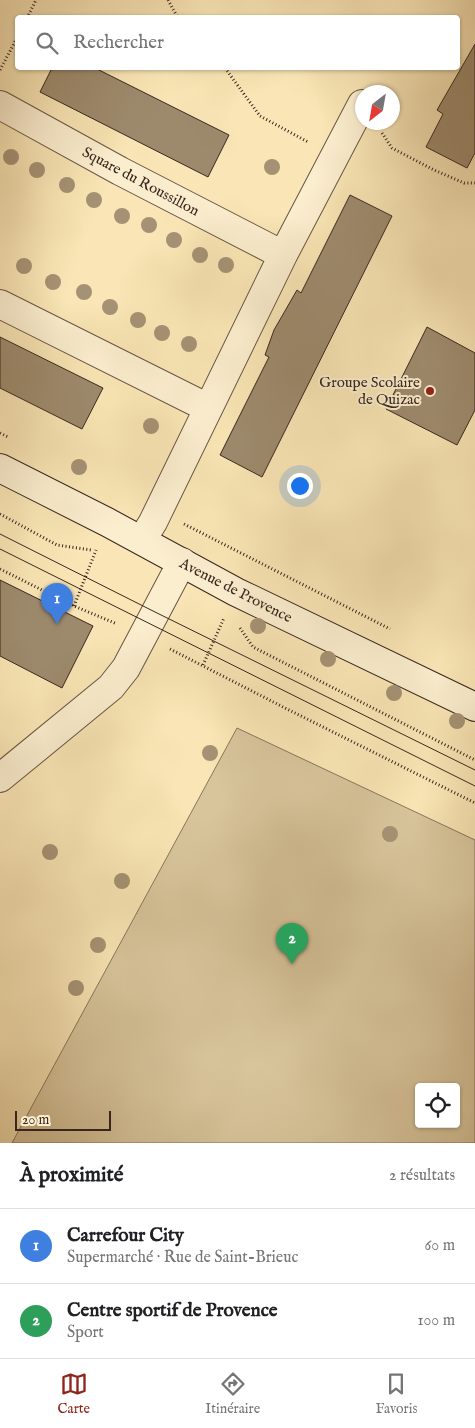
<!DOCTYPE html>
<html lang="fr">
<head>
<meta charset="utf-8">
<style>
	:root { --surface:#fff; --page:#f2f2f2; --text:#202124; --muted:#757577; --line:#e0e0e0; --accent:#8f2418 }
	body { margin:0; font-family:"IM FELL English",serif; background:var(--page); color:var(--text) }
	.controls { position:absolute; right:15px; bottom:15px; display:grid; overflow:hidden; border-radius:5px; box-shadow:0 1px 4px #0004 }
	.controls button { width:45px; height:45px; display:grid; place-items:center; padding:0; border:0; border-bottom:1px solid var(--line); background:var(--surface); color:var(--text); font:25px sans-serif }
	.compass { position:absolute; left:355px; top:85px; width:45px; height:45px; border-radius:50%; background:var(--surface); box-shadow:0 1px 4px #0004; rotate:211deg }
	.scale { position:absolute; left:15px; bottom:12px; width:96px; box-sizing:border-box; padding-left:5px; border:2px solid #39271f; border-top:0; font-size:14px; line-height:18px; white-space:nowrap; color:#39271f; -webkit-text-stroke:4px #fbeecf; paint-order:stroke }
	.you { position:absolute; left:299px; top:485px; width:18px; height:18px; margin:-12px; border:4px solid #fff; border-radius:50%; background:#1a73e8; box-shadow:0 0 0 8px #1a73e833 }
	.badge { display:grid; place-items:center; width:32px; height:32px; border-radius:50%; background:var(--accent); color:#fff; font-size:16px; font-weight:700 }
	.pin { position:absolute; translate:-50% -41px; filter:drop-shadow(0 1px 2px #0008) }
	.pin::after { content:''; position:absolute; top:26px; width:18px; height:15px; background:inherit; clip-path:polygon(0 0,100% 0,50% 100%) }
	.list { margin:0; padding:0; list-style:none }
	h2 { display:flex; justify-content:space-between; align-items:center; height:65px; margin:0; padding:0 20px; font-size:21px }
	h2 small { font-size:16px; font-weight:400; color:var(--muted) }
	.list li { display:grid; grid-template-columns:32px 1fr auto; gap:15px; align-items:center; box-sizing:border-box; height:75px; padding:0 20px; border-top:1px solid var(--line) }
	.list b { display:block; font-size:19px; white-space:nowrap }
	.list p { margin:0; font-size:16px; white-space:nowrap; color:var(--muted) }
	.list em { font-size:16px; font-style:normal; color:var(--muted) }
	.icon { flex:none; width:28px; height:28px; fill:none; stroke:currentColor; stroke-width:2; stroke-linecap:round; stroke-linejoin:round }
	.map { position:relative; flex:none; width:475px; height:1143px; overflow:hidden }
	.search { position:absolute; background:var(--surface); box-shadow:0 1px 4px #0004; left:15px; right:15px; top:15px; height:55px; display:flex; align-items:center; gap:12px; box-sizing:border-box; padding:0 18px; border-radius:5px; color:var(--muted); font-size:19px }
	.sheet { height:215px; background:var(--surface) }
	nav { display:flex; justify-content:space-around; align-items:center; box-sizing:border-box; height:70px; border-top:1px solid var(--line); background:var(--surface); font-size:14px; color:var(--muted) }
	nav a { display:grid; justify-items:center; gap:2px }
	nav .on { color:var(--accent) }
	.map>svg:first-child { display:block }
	.green { fill:#d8c59c; stroke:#88765e; fill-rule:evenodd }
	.building { fill:#9d8a6d; stroke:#39271f }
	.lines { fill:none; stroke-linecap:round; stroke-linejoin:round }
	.street-casing { stroke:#695644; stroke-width:30 }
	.secondary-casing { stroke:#39271f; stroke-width:30 }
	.path { stroke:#39271f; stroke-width:3; stroke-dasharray:1 2.5; stroke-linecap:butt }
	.street { stroke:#fbeecf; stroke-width:28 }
	.secondary { stroke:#fbeecf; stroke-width:28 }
	.tram { stroke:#39271f; stroke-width:1 }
	.tree { fill:#a59274 }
	.poi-dot { fill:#8f2418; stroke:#fbeecf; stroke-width:2 }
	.labels { text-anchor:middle; stroke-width:4; stroke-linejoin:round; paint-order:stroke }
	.street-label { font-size:15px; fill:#39271f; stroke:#fbeecf }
	.poi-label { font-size:15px; fill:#39271f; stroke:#fbeecf; text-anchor:end }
</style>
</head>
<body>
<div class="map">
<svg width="475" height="1143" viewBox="0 0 475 1143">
	<rect width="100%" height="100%" fill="#f9e5b5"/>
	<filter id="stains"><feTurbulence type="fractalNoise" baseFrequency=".004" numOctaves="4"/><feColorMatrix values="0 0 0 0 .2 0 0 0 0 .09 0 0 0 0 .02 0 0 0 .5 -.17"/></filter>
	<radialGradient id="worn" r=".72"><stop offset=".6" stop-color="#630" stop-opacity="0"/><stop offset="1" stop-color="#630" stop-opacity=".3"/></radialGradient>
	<path class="green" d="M237,728L475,840V1143H12ZM419,1087H456V1124H419Z"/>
	<path class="building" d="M475,44V153L467,168L426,147L443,114L437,110Z
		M52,68H95L229,135L208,177L40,92Z
		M350,195L392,216L262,477L220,455L269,357L265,355L274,330L297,290L301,293Z
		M427,327L475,353V410L457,445L386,409Z
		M0,337L103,388L82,429L0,388Z
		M0,580L93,626L62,688L0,656Z"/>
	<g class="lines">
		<g class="street-casing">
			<path id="street" d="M0,105L120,171L283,255
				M0,304L208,408
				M142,540L153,522L283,255L362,104
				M0,778L111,687L126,668L182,562"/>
		</g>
		<g class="secondary-casing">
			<path id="secondary" d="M0,468L107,522L236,592L475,707"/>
		</g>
		<path class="path" d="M168,0L178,18
			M27,18L36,0
			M225,68L260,116L308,142
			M0,70L18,36
			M382,133L392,148L434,170L464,183H475
			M0,433L8,437
			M0,514L57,545L91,550
			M184,524L390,629
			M0,569L74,606L117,624
			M74,606L96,550
			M240,628L253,647L475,760
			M170,649L285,708L475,803
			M203,665L224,618"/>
		<use href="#street" class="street"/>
		<use href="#secondary" class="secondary"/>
		<path class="tram" d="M0,534L155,612L475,770
			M0,549L475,786"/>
	</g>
	<g class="tree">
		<circle cx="11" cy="157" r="8"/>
		<circle cx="272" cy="167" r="8"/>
		<circle cx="37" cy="170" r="8"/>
		<circle cx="67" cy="185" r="8"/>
		<circle cx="94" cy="200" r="8"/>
		<circle cx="122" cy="216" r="8"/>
		<circle cx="149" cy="225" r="8"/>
		<circle cx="174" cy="240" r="8"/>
		<circle cx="200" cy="255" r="8"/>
		<circle cx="226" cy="265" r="8"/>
		<circle cx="24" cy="266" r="8"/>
		<circle cx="53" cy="282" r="8"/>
		<circle cx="84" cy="292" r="8"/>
		<circle cx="110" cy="307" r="8"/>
		<circle cx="138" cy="320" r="8"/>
		<circle cx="162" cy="333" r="8"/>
		<circle cx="189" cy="344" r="8"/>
		<circle cx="151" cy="426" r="8"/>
		<circle cx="79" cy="467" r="8"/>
		<circle cx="258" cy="626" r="8"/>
		<circle cx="328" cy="659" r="8"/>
		<circle cx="394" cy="693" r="8"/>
		<circle cx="457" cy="721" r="8"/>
		<circle cx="210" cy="753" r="8"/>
		<circle cx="390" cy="834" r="8"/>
		<circle cx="50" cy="852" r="8"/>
		<circle cx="122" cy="881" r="8"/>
		<circle cx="98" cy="945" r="8"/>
		<circle cx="76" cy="988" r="8"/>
	</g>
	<circle class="poi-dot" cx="430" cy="391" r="5"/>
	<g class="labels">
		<g class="street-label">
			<text transform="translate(141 181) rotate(28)" y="5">Square du Roussillon</text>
			<text transform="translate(236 590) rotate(27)" y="5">Avenue de Provence</text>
		</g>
		<g class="poi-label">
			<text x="420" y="387">Groupe Scolaire<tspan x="420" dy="17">de Quizac</tspan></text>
		</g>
	</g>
	<rect width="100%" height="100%" filter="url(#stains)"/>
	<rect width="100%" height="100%" fill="url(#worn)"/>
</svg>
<div class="controls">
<button><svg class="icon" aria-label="locate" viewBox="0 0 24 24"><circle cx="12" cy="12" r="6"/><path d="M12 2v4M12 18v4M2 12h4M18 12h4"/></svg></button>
</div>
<svg class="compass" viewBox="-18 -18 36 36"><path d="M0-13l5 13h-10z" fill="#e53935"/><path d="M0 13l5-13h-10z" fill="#757577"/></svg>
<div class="scale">20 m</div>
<div class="you"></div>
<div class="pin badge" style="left:57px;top:624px;background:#3f7fe0">1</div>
<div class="pin badge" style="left:292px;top:964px;background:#2e9e5b">2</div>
<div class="search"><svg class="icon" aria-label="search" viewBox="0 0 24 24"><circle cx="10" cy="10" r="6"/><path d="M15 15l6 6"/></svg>Rechercher</div>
</div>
<section class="sheet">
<h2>À proximité<small>2 résultats</small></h2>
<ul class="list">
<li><span class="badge" style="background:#3f7fe0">1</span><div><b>Carrefour City</b><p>Supermarché · Rue de Saint-Brieuc</p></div><em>60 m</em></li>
<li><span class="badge" style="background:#2e9e5b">2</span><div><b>Centre sportif de Provence</b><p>Sport</p></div><em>100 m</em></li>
</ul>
</section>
<nav>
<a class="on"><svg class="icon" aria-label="map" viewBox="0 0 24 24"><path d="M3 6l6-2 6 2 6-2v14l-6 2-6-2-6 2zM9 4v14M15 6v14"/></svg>Carte</a>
<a><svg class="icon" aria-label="directions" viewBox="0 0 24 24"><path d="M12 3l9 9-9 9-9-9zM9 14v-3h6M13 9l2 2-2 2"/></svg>Itinéraire</a>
<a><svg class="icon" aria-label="saved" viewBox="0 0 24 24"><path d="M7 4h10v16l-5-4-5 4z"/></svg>Favoris</a>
</nav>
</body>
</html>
